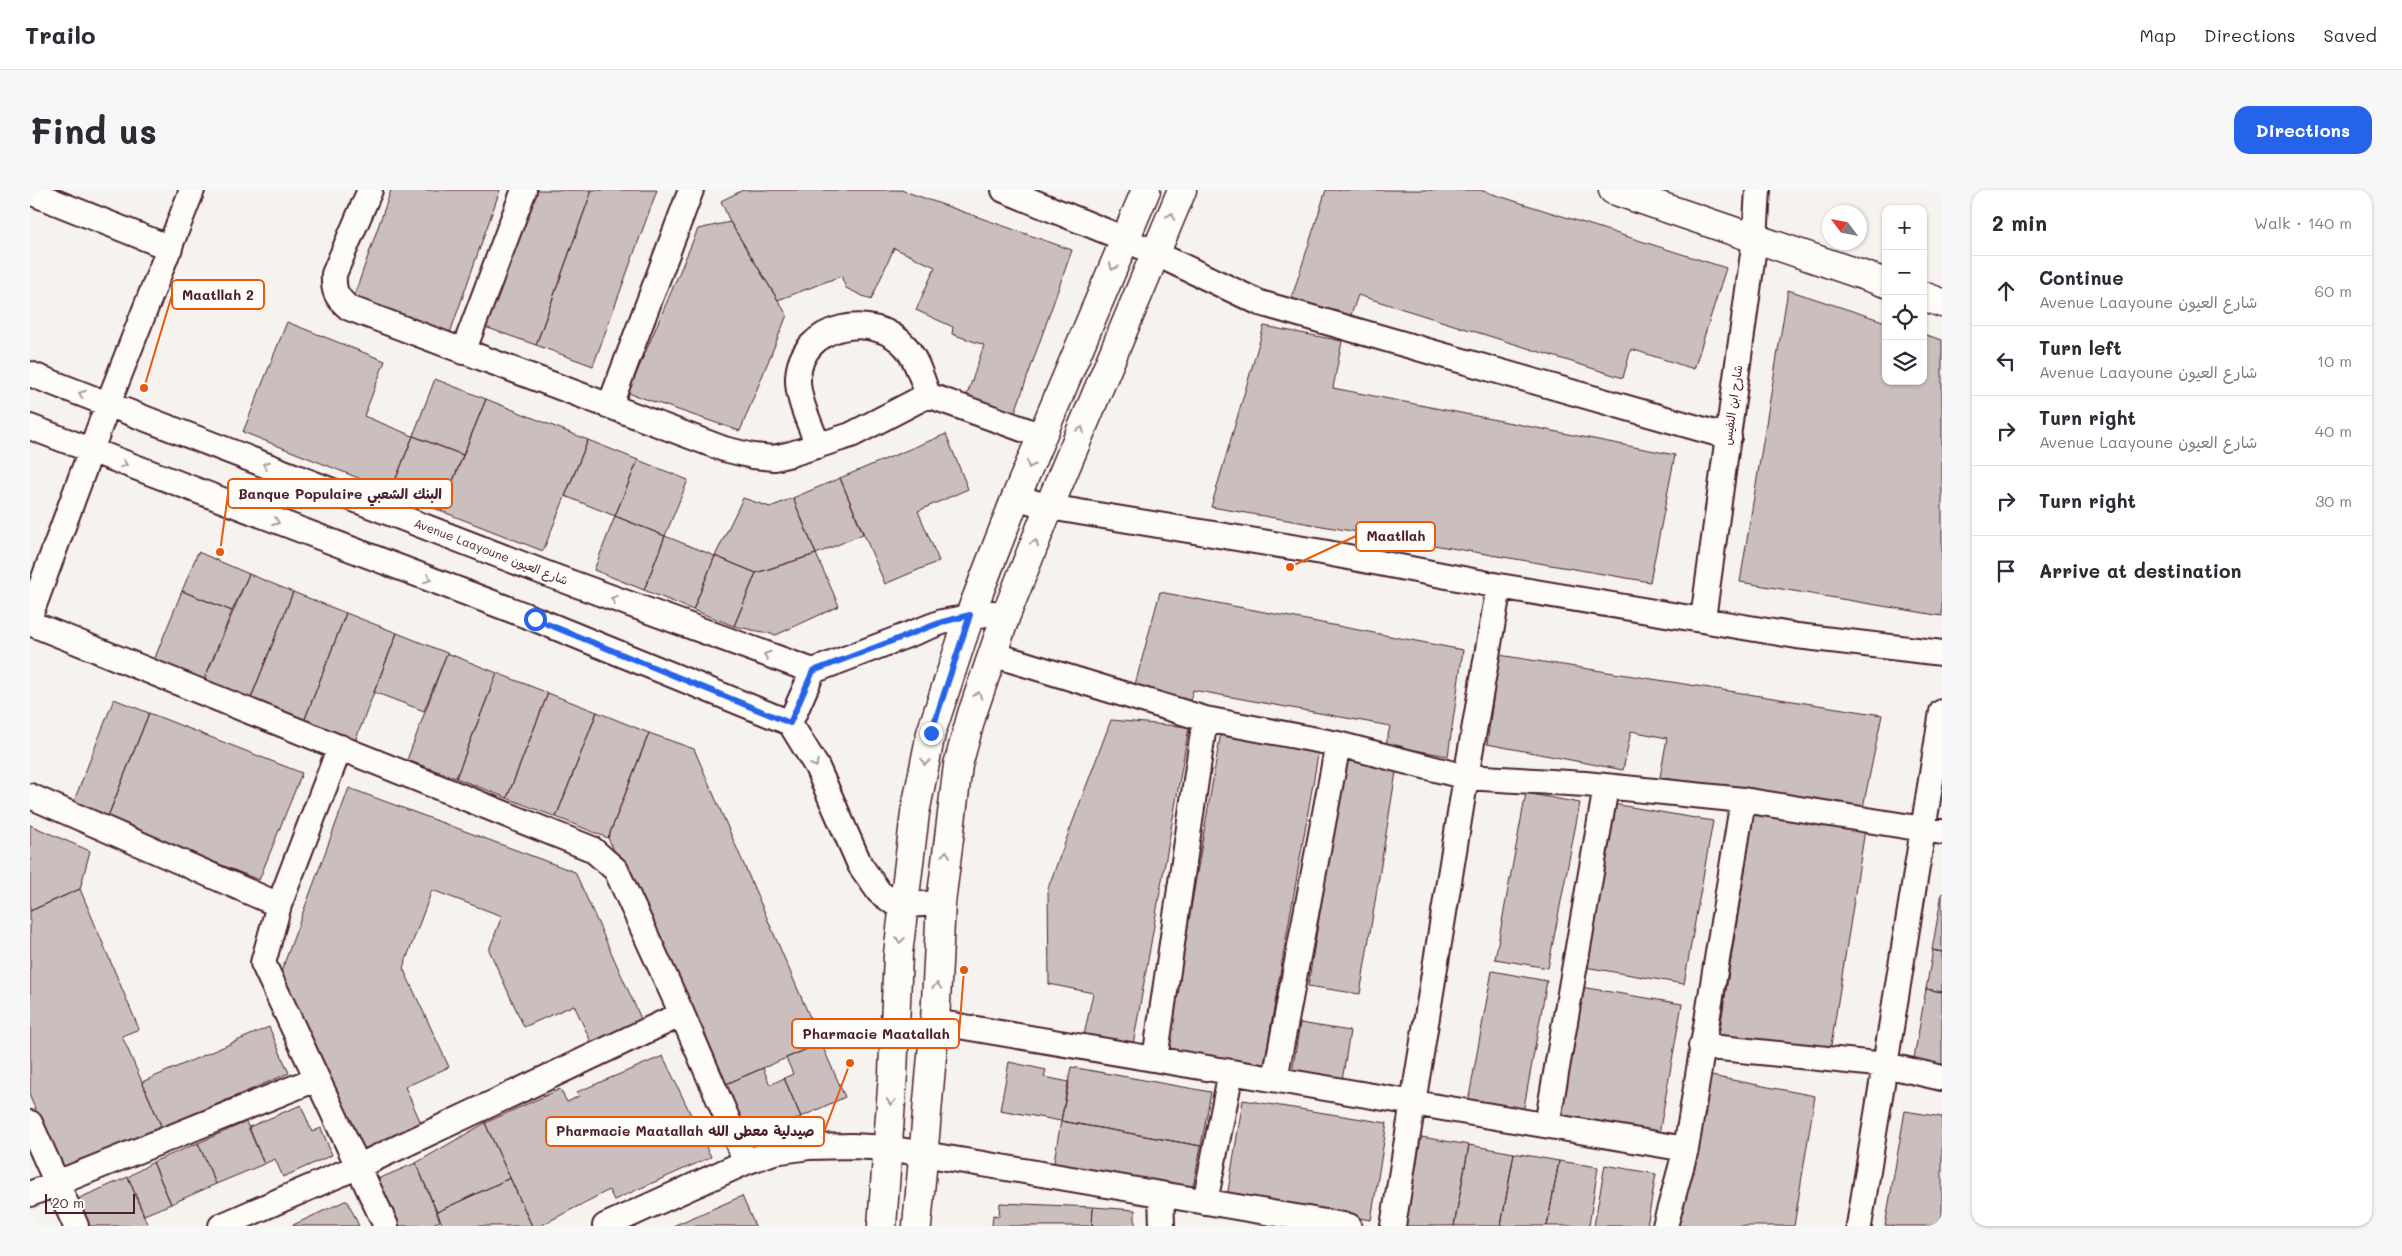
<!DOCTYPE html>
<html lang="en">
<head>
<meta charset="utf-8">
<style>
	:root { --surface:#fff; --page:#f7f7f7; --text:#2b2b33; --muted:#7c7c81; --line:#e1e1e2; --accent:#2563eb }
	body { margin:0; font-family:Mali,"Playpen Sans Arabic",sans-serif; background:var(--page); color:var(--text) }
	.controls { position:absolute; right:15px; top:15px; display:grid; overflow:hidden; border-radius:10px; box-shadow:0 1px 4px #0004 }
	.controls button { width:45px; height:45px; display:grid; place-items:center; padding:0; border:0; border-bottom:1px solid var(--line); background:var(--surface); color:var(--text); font:25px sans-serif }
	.compass { position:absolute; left:1792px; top:15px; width:45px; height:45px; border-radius:50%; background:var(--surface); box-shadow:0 1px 4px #0004; rotate:302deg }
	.scale { position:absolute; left:15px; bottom:12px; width:90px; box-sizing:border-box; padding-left:5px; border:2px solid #4a1f2b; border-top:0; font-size:14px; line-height:18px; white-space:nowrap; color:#4a1f2b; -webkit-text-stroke:4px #fdfcf7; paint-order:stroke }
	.stop { position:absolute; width:15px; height:15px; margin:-11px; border:4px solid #2563eb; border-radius:50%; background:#fff }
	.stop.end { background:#2563eb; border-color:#fff; box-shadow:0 1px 5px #0008 }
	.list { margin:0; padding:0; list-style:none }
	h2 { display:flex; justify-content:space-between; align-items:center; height:65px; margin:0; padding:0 20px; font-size:21px }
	h2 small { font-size:16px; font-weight:400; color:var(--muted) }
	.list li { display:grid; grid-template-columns:32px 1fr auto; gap:15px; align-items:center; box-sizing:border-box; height:70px; padding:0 20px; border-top:1px solid var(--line) }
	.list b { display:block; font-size:19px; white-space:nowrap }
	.list p { margin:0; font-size:16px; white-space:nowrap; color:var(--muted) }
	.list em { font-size:16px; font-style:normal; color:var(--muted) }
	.icon { flex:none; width:28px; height:28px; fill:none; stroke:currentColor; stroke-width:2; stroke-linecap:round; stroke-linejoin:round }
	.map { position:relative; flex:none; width:1912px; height:1036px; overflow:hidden; border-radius:15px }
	header { display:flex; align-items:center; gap:30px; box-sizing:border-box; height:70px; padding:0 25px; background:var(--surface); border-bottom:1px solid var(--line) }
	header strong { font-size:24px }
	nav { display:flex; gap:28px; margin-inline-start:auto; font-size:18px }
	.intro { display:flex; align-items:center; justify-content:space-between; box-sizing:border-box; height:120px; padding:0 30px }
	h1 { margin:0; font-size:35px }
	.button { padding:12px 22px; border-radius:15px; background:var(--accent); color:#fff; font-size:18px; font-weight:700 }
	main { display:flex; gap:30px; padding:0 30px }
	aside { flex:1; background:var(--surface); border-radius:15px; box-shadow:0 1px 4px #0004 }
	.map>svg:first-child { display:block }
	.building { fill:#cbbfbe; stroke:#4a1f2b }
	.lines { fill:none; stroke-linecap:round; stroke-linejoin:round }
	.street-casing { stroke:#4a1f2b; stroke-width:28 }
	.secondary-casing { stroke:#4a1f2b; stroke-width:31 }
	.street { stroke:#fdfcf7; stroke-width:24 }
	.secondary { stroke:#fdfcf7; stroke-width:28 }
	.oneway { stroke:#ac999b }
	.route { stroke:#2563eb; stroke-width:6 }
	.labels { text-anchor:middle; stroke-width:4; stroke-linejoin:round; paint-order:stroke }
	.street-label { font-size:12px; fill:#4a1f2b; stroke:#fdfcf7 }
	.leader { fill:none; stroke:#e8590c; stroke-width:2 }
	.callout-dot { fill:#e8590c; stroke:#fdfcf7; stroke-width:2 }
	.callout { fill:#fdfcf7; stroke:#e8590c; stroke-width:2 }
	.callout-label { font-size:14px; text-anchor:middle; font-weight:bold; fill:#4a1f2b }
</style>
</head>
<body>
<header>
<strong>Trailo</strong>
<nav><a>Map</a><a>Directions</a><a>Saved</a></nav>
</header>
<div class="intro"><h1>Find us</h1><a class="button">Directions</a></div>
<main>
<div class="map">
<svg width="1912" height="1036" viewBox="0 0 1912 1036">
	<rect width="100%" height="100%" fill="#f6f3ef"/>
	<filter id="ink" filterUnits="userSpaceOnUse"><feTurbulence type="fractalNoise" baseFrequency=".02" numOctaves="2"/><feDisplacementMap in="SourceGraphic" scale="10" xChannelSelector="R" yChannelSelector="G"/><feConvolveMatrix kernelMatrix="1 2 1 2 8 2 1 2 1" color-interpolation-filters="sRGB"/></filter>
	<g filter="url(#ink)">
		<path class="building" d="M361,0H470L420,143L323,109Z
			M504,0H562L506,155L455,137Z
			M562,0H627L563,176L506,155Z
			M713,0H871L1042,60L984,225L936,208L954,155L922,144L923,137L886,120L905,77L864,58L841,110L816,98L811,86L748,110L700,32L691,11Z
			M1296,0H1450L1696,78L1664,179L1601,159L1593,188L1328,105L1320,128L1261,110Z
			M700,32L757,125L710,241L598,203L668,39Z
			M1758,100L1856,132V191H1893V144L1912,150V426L1710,392Z
			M257,132L355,171L334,226L383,246L361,301L213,242Z
			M1234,136L1312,151L1303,198L1645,265L1620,392L1181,317Z
			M405,189L456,209L433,265L383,246Z
			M456,209L558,250L513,361L411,321Z
			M916,244L938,299L888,321L909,371L855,394L810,288Z
			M383,246L433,265L411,321L361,301Z
			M558,250L608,270L585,326L535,306Z
			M608,270L658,290L635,346L585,326Z
			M810,288L833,344L786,364L763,308Z
			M713,308L740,317L763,308L786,364L726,383L685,366Z
			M585,326L635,346L614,400L564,380Z
			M635,346L685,366L663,420L614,400Z
			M168,362L219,384L202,421L152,401Z
			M786,364L809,416L746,445L704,436L726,383Z
			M685,366L726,383L704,436L663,420Z
			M219,384L263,402L219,513L172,495Z
			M152,401L202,421L172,495L122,475Z
			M263,402L316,423L273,534L219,513Z
			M1130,402L1433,460L1418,566L1356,555L1360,536L1163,500L1160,512L1103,502Z
			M316,423L367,443L324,554L273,534Z
			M367,443L417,463L394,521L344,502Z
			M417,463L467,483L426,588L377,570Z
			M1469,465L1852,525L1831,627L1630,587L1637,548L1601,541L1593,580L1457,554Z
			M467,483L518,503L477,608L426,588Z
			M518,503L567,522L526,627L477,608Z
			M84,509L119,523L77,629L42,616Z
			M567,522L619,543L578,648L526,627Z
			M119,523L272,583L229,690L77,629Z
			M1081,530L1159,537L1103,855L1053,850L1063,803L1019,794L1018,698Z
			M1191,542L1289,559L1234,876L1137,859Z
			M619,543L664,559L791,853L696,894L578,648Z
			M1315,567L1367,576L1330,804L1278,796Z
			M319,598L545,682L612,831L562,854L544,815L494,837L459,760L472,726L402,700L373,778L419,877L375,897L391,933L332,960L251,782Z
			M1496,603L1550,613L1518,778L1465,769Z
			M1583,614L1683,631L1654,794L1555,777Z
			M1724,623L1835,640L1800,862L1689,845Z
			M0,635L60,661L50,699L0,721Z
			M50,699L109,839L92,846L132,938L32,981L0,907V721Z
			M1912,703V762L1902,760Z
			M1903,760L1912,762V802L1896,799Z
			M1462,781L1517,791L1492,928L1437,918Z
			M1551,797L1652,814L1628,950L1527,933Z
			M1896,799L1912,802V885L1882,880Z
			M1270,833L1320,841L1312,891L1262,883Z
			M239,837L259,883L132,938L112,892Z
			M791,853L815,907L771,927L754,888L763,884L756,868Z
			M633,866L681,967L584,1010L579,1000L510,1036H502L455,933L530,899L537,912L549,906L547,902Z
			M979,872L1016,880L1014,887L1039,892L1031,931L970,920Z
			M1041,877L1181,902L1171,956L1031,931Z
			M733,878L740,895L754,888L771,927L719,949L696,894Z
			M1676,885L1785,906L1764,1036H1646Z
			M1213,910L1357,933L1341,1030L1197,1007Z
			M271,915L282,942L291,938L302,965L253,987L245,969L234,974L219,937Z
			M1875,921L1912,927V1036H1855Z
			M1031,931L1171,956L1162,1002L1023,977Z
			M216,932L234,974L186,994L168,953Z
			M455,933L480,988L407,1022L386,973Z
			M1391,947L1439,955L1424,1036H1375Z
			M168,953L186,994L141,1014L123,972Z
			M1439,955L1484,963L1471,1036H1424Z
			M1484,963L1529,971L1517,1036H1471Z
			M1529,971L1568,977L1559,1036H1517Z
			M123,972L141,1014L114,1025L98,987Z
			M386,973L410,1031L398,1036H362L343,991Z
			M1575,975L1626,984L1617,1036H1564Z
			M98,987L118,1036H55L45,1010Z
			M480,988L502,1036H413L407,1022Z
			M712,1006L725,1036H643Z
			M317,1010L329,1036H261Z
			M970,1013L1063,1017L1062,1036H962L963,1025L969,1026Z
			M1063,1017L1105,1020V1036H1062Z"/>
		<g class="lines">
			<g class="street-casing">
				<path id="street" d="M340,0L304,84C303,101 306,107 319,118L694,259L723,266L744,268L761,264L821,245L898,205L1012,246
					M974,0L1095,49L1230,113L1699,247
					M0,2L140,58
					M433,162L494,0
					M0,184L520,385L783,481L912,432L962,423L976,425
					M580,215L661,0
					M0,237L505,429L760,533L787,577L830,675L849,702L864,713L874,715L911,713
					M788,256C781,235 767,210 768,187C771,134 844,120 876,157C887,170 892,189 898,205
					M986,307L1019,317L1292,362L1469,396L1767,446L1912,463
					M0,426L78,214L162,0
					M1673,429L1725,49L1728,0
					M0,433L562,659L586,680L652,824L716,972
					M962,464L1175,529L1308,554L1436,587L1555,594L1713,610L1912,642
					M760,533L783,481
					M310,557L249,715L233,773L356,1036
					M0,606L249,715
					M905,832L1656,959
					M1671,856L1856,875L1912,888
					M1125,869L1175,529
					M1245,889L1308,554
					M0,933L46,1036
					M1517,935L1576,597
					M0,1004L286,889
					M1131,1004L1132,1036
					M1175,1012L1201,882
					M191,1036L329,976L652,824
					M575,1036L716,972L744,962L779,957L822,956L858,958L1319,1036
					M1363,1036L1436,587L1469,396
					M1635,1036L1656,959L1713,610
					M1829,1036L1912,522"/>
			</g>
			<g class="secondary-casing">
				<path id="secondary" d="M1583,0L1856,93
					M1893,106L1912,113
					M852,1036L863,884L868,764L885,623L901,543L940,425L986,307L1116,0
					M887,1036L905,832L911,713L928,575L942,524L976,425L1019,317L1152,0"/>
			</g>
			<use href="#street" class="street"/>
			<use href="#secondary" class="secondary"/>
		</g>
		<defs><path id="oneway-chevron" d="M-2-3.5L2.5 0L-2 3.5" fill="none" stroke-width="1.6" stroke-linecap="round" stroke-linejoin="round" transform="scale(1.25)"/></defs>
		<g class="oneway">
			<use href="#oneway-chevron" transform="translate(1141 26) rotate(-67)"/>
			<use href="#oneway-chevron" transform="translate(1083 77) rotate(113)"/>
			<use href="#oneway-chevron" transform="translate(52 204) rotate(-159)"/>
			<use href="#oneway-chevron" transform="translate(1051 240) rotate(-67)"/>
			<use href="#oneway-chevron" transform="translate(94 274) rotate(21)"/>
			<use href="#oneway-chevron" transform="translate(236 275) rotate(-159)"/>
			<use href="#oneway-chevron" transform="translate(1000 275) rotate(113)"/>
			<use href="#oneway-chevron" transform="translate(246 332) rotate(21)"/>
			<use href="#oneway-chevron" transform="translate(1005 353) rotate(-68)"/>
			<use href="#oneway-chevron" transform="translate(398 389) rotate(21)"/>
			<use href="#oneway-chevron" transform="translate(584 409) rotate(-160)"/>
			<use href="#oneway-chevron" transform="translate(737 465) rotate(-160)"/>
			<use href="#oneway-chevron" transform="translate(948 505) rotate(-72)"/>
			<use href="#oneway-chevron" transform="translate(895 572) rotate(102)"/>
			<use href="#oneway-chevron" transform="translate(785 574) rotate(61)"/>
			<use href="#oneway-chevron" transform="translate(916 664) rotate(-84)"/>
			<use href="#oneway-chevron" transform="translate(870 750) rotate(97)"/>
			<use href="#oneway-chevron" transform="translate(907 796) rotate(-87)"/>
			<use href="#oneway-chevron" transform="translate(861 912) rotate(94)"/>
		</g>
	</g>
	<g class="lines" filter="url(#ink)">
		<path class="route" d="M505,429L760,533L783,481L912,432L940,425L901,543"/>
	</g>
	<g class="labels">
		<g class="street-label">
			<text transform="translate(1703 215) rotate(-82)" y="4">شارح ابن النفيس</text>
			<text transform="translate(461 362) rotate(21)" y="4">Avenue Laayoune شارع العيون</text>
		</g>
	</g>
	<path class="leader" d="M114 198L142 105M190 362L198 304M1260 377L1326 346M934 780L929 844M820 873L794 942"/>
	<g class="callout-dot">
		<circle cx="114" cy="198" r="5"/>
		<circle cx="190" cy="362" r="5"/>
		<circle cx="1260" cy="377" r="5"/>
		<circle cx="934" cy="780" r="5"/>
		<circle cx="820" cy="873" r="5"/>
	</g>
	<g class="callout">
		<rect x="142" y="90" width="92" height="29" rx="5"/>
		<rect x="198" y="289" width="224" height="29" rx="5"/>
		<rect x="1326" y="332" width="79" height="29" rx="5"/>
		<rect x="762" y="829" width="167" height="29" rx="5"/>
		<rect x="516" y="927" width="278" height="29" rx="5"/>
	</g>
	<g class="callout-label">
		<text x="188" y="110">Maatllah 2</text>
		<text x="310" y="309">Banque Populaire البنك الشعبي</text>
		<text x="1366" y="351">Maatllah</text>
		<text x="846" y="849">Pharmacie Maatallah</text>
		<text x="655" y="946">Pharmacie Maatallah صيدلية معطى الله</text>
	</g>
</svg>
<div class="controls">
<button>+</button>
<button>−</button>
<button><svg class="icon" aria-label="locate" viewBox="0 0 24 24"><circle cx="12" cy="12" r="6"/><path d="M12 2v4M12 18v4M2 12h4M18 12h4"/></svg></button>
<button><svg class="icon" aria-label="layers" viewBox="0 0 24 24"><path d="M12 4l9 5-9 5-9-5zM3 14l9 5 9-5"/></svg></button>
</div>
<svg class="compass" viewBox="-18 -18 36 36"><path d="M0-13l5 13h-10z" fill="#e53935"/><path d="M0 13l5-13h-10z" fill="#7c7c81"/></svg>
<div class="scale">20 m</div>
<div class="stop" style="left:505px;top:429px"></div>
<div class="stop end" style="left:901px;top:543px"></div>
</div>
<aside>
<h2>2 min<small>Walk · 140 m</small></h2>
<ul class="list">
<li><svg class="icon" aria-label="ahead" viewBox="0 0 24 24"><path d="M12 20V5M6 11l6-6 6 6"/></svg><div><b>Continue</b><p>Avenue Laayoune شارع العيون</p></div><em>60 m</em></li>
<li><svg class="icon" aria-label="left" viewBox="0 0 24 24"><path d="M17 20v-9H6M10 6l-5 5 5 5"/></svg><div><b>Turn left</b><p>Avenue Laayoune شارع العيون</p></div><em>10 m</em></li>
<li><svg class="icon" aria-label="right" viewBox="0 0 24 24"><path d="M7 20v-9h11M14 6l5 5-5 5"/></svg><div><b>Turn right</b><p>Avenue Laayoune شارع العيون</p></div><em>40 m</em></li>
<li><svg class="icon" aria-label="right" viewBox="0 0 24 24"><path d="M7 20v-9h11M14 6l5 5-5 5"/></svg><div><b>Turn right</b></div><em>30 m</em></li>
<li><svg class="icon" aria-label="arrive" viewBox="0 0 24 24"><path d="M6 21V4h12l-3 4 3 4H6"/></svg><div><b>Arrive at destination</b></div></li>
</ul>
</aside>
</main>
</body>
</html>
